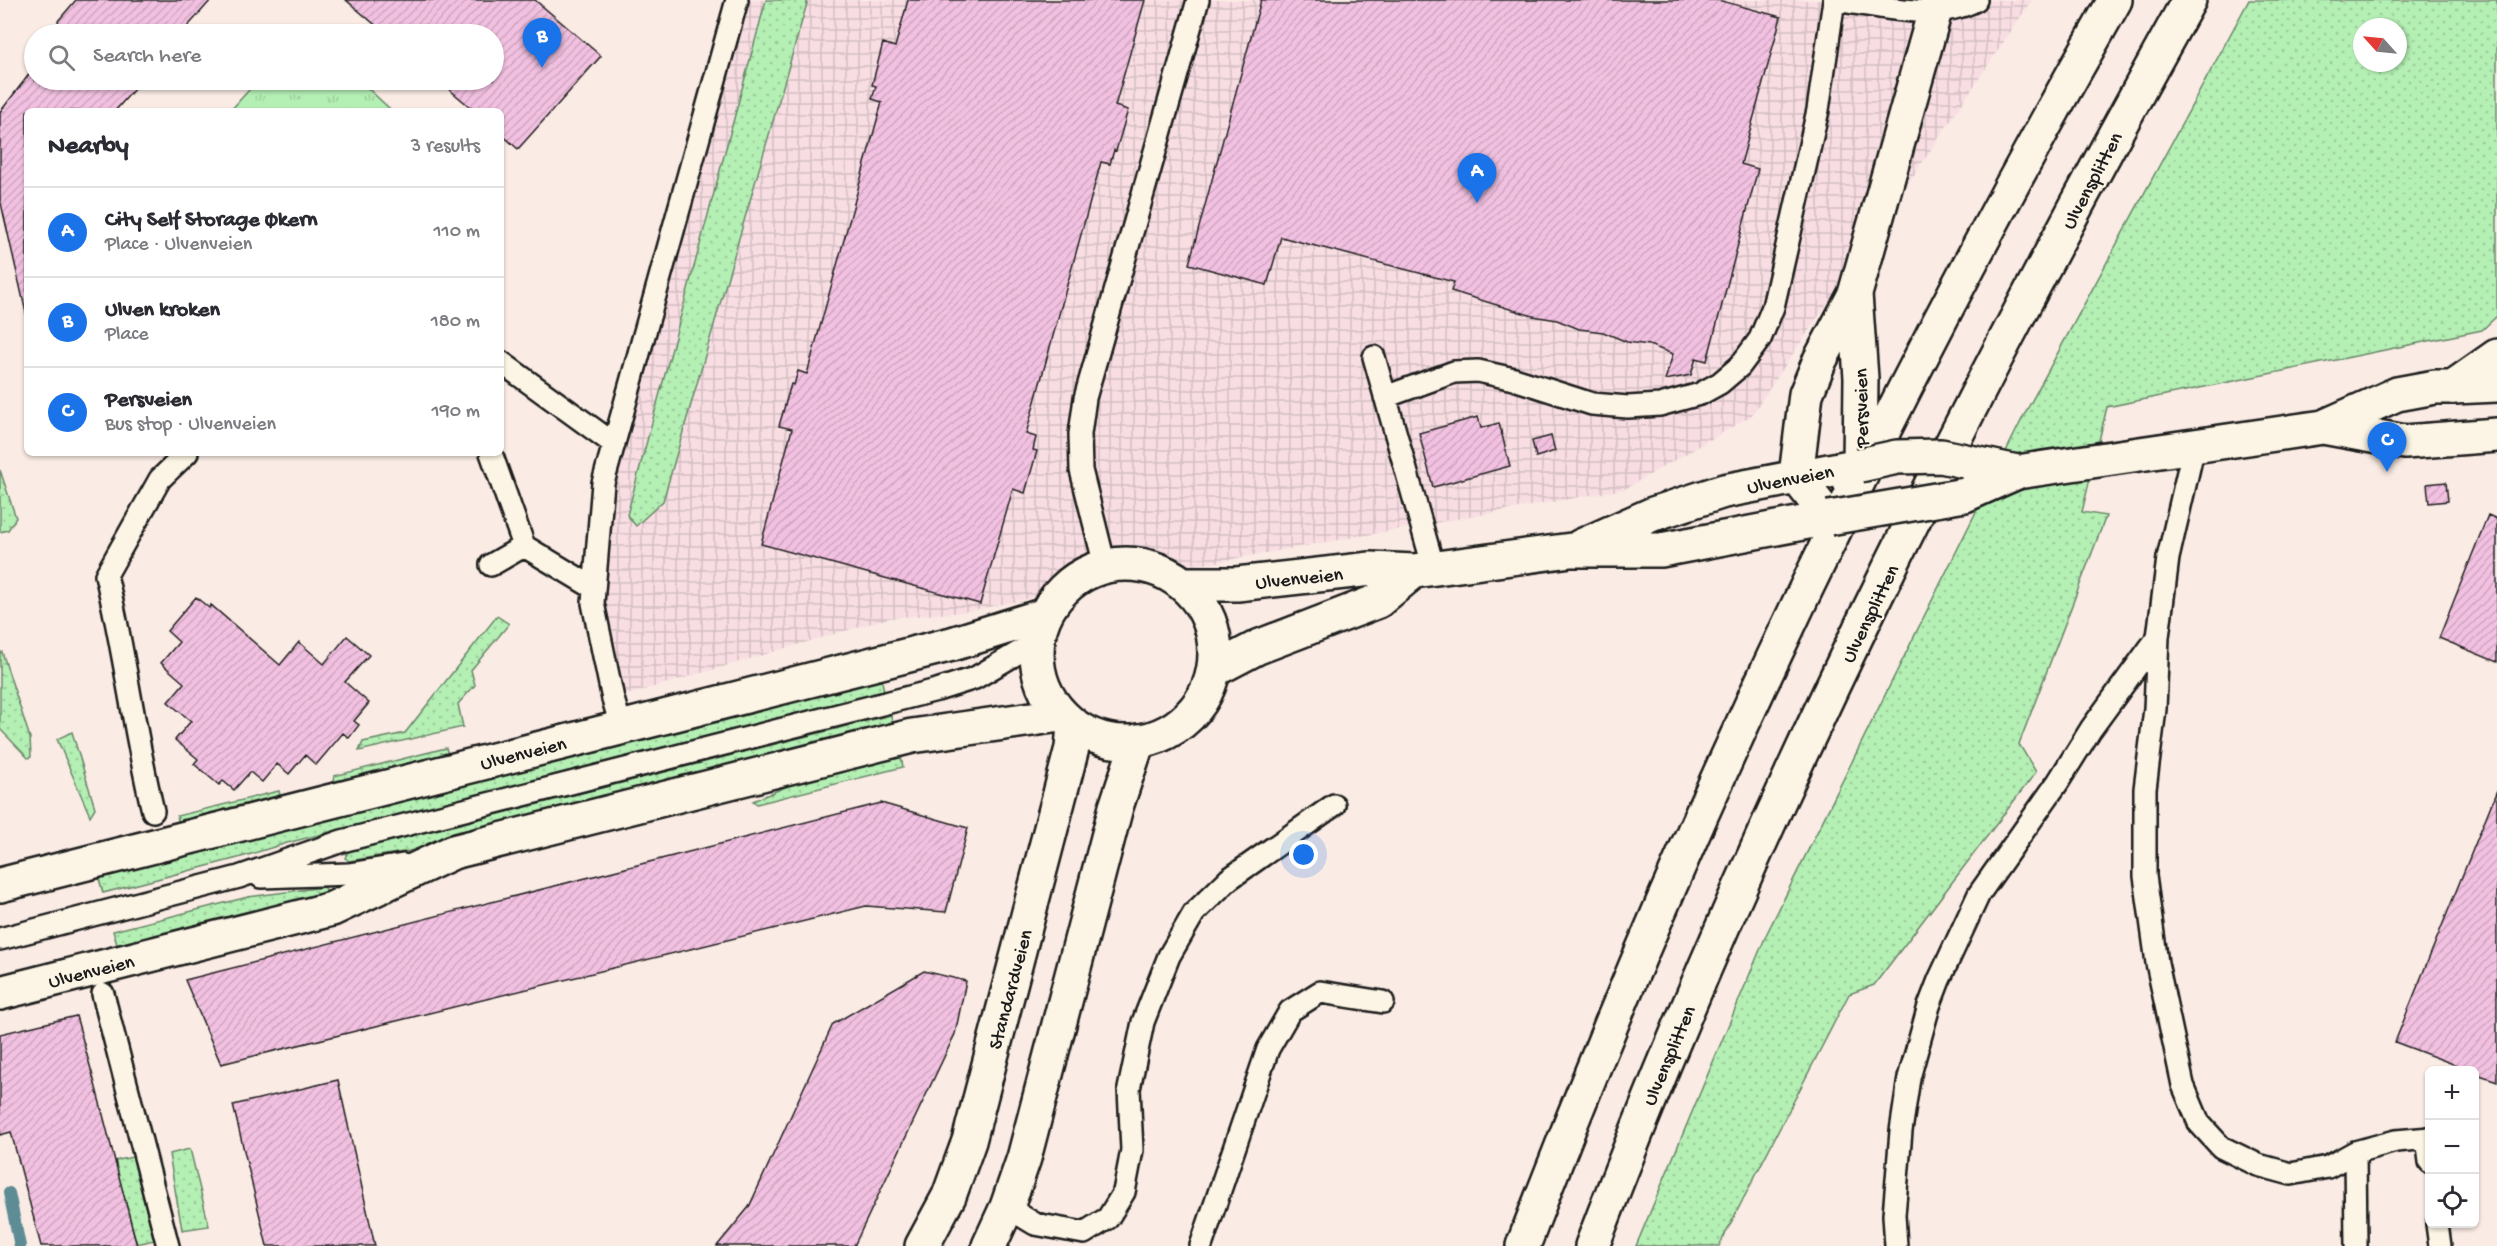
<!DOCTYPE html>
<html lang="en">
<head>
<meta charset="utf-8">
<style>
	:root { --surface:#fff; --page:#f2f2f3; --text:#2b2b33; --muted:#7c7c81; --line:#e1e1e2; --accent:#1a73e8 }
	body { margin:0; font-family:"Gochi Hand",sans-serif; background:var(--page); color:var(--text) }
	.controls { position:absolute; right:18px; bottom:18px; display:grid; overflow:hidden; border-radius:9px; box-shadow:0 2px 4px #0004 }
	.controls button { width:54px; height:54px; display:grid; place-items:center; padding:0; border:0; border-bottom:2px solid var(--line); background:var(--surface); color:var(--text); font:30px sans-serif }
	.compass { position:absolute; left:2353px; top:18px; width:54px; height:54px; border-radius:50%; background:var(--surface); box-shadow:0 2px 4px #0004; rotate:297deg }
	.you { position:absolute; left:1304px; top:855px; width:21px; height:21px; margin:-15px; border:4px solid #fff; border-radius:50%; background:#1a73e8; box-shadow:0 0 0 9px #1a73e833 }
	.badge { display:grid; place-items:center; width:39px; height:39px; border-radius:50%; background:var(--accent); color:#fff; font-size:20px; font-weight:700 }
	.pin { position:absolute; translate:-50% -50px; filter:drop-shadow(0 2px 3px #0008) }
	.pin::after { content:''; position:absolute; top:32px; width:21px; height:18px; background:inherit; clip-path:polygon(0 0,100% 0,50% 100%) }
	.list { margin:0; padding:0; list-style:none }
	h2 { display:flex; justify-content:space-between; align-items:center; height:78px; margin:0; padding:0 24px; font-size:26px }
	h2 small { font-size:20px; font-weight:400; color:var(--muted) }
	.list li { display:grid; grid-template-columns:39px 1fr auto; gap:18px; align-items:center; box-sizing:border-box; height:90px; padding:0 24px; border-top:2px solid var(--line) }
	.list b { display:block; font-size:22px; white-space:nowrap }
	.list p { margin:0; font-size:20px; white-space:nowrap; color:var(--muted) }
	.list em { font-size:20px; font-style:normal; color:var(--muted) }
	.icon { flex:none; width:33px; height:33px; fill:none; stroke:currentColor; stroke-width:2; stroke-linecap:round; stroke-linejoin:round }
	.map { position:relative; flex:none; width:2497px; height:1246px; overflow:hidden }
	.search { position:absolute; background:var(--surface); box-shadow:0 2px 4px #0004; left:24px; top:24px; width:480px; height:66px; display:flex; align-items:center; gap:15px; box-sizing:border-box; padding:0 21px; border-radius:33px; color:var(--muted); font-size:22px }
	.panel { position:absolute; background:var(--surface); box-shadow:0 2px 4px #0004; left:24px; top:108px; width:480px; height:348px; border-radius:9px }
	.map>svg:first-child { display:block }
	.industrial { fill:url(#industrial-grid) }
	.grass { fill:url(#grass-dots); stroke:#688668; stroke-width:1.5; fill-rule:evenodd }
	.park { fill:url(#park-tufts); stroke:#688668; stroke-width:1.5 }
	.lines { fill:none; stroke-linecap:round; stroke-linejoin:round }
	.stream { stroke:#5d8c95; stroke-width:12 }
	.building { fill:url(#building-hatch); stroke:#1c1c1c; stroke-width:1.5 }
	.lane-casing { stroke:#1c1c1c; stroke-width:26 }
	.street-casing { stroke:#1c1c1c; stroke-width:38 }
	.secondary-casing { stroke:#1c1c1c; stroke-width:38 }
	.highway-casing { stroke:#1c1c1c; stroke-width:38 }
	.lane { stroke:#fcf5e5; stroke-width:21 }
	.street { stroke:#fcf5e5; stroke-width:33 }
	.secondary { stroke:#fcf5e5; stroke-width:33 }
	.highway { stroke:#fcf5e5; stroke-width:33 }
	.secondary-bridge-casing { stroke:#1c1c1c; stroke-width:38; stroke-linecap:butt }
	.secondary-bridge { stroke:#fcf5e5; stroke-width:33 }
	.labels { text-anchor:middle; stroke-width:4.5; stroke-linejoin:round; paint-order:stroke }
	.street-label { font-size:20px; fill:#1c1c1c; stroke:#fcf5e5 }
</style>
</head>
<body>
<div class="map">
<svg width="2497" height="1246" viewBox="0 0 2497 1246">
	<defs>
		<pattern id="industrial-grid" width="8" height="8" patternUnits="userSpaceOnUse" patternTransform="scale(1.5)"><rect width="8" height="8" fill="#f8dee3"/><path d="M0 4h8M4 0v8" fill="none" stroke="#d4bec2"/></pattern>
		<pattern id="grass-dots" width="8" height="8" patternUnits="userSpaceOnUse" patternTransform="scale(1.5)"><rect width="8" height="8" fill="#b4efb4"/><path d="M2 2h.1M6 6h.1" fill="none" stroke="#9acc9a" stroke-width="1.8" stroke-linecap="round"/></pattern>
		<pattern id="park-tufts" width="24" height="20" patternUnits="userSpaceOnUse" patternTransform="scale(1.5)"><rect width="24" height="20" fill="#b4efb4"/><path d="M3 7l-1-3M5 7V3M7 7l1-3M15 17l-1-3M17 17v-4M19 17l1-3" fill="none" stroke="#9acc9a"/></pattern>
		<pattern id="building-hatch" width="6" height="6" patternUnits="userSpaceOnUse" patternTransform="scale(1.5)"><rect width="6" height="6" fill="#f2c1e1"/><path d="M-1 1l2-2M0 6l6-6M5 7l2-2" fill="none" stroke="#cfa5c0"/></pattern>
	</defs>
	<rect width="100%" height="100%" fill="#faebe4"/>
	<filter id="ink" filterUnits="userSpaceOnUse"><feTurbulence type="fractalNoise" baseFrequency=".0167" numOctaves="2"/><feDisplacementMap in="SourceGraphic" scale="12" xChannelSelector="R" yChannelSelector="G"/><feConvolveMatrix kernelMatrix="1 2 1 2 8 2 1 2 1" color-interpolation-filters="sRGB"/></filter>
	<g filter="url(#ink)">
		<path class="industrial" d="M736,0H2032L1751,416L1625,489L1154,573L964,612L889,618L613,699L593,603L603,483Z"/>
		<path class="grass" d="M766,0H808L663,501L636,526L627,515Z
			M2249,0H2497V316L2482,330L2107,407L2082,512L2106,516L2019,744L2036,772L1874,985L1849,994L1719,1246H1636L1767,933L2023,417ZM2362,27H2398V63H2362Z
			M0,470L16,518L8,530L0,532Z
			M497,616L509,624L471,670L475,685L458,704L463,727L359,751L363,742L405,733Z
			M2,652L30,738L31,757L28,758L0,729V653Z
			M881,677L884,691L287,843L238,858L103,893L98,875Z
			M891,715L893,727L409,851L349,861L345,858L348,852Z
			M72,732L95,808L90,816L57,739Z
			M446,748L448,754L335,783L334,776Z
			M900,751L903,767L757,804L753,801L825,770Z
			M279,791L281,799L179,823L177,816Z
			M324,887L329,893L118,948L113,931L248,897Z
			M190,1149L209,1226L182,1230L169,1154Z
			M133,1157L154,1240L137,1244L114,1161Z"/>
		<path class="park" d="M258,80H359L392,111H230Z"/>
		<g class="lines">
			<path class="stream" d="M9,1193L20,1246"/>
		</g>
		<path class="building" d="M76,0H211L181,34H60L58,21Z
			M346,0H535L601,56L518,149L501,134V111H475L438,80H494V34H386Z
			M908,0H1145L1115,106L1128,110L1116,151L1114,150L1110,164L1101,162L1026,434L1036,437L1033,450L1037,451L1025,493L1013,489L980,604L761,544L792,429L779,426L791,384L794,385L798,371L807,374L882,102L872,99L876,86L872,85L883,43L895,47Z
			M1261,0H1718L1781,17L1741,164L1758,169L1707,361L1696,358L1691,375L1665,380L1673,354L1649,345L1627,342L1603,332L1579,329L1557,320L1533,316L1451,291L1454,282L1281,237L1267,285L1189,264Z
			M34,68V80H142L115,111H27V317L0,199V112Z
			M1478,417L1481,428L1499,423L1510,466L1433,487L1419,433Z
			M1551,436L1555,451L1536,457L1532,441Z
			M2446,482L2448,501L2429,503L2427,484Z
			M2488,515L2497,519V662L2439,638Z
			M196,597L209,608L211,605L280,665L299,642L324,664L347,636L369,655L345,682L369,703L354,721L359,725L349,738L343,733L316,765L305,755L289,774L277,764L262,782L250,772L234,790L223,781L219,785L194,764L198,759L175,740L191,721L168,702L184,683L161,663L179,642L167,631Z
			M2497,790V1081L2474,1073V1070H2469L2395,1042Z
			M881,803L968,828L946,912L866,906L221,1064L185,980Z
			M924,971L966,981L955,1034L854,1246H717L749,1207L833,1024Z
			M76,1016L94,1080L137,1246H41L11,1132L0,1135V1034Z
			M338,1080L375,1246H267L233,1105Z"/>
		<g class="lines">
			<g class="lane-casing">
				<path id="lane" d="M1835,0C1880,6 1935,22 1976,0
					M1374,357L1434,569
					M501,362L614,444
					M1385,397L1454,372L1478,371L1514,379L1592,404L1628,407L1660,405L1700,394L1720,383L1740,366L1760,339L1773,307L1818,110L1834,0
					M2194,446L2168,558L2158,637L2155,709L2145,789V876L2157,963L2183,1085L2199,1123L2221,1147L2258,1165L2291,1174L2328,1167L2355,1152L2396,1141L2430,1138
					M491,453L524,546L594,588
					M491,565L524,546
					M1105,566L1081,470L1080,434L1085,398L1198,0
					M621,726L613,699L593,603L603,483L737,0
					M153,811C134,733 125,653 106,575L160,479L187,453
					M261,877L349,874L403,865
					M0,939L239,877L342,841L937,690L975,678L1038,641
					M103,994L168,1246
					M2427,1138L2430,1162
					M2355,1152L2356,1246
					M1007,1207L1035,1224L1084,1233L1108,1218L1124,1192L1132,1150L1129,1089L1143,1022L1169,956L1194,913L1229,879L1334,805
					M2437,1224L2440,1246
					M1201,1246L1268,1049L1290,1011L1320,992L1383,1002
					M1896,1246L1894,1215L1901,1131L1909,1078L1929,1006L1939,980L1979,894L2058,782L2091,729L2158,637"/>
			</g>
			<g class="street-casing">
				<path id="street" d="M2453,387L2497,385"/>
			</g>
			<g class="secondary-casing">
				<path id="secondary" d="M2323,427L2405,442L2497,435
					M2017,472L2323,427L2397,394L2435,387H2453
					M1850,482L1860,465L1861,378L1855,294
					M1829,518L1796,476L1806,394L1820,360L1855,294L1938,0
					M1581,546L1653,514L1724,491L1860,465
					M1037 653a89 89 0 1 1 178 0a89 89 0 1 1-178 0Z
					M1183,584H1237L1371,569L1414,571L1571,550H1661L1829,518
					M1214,670L1258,647L1378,601L1414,571
					M0,885L952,644L1045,615
					M0,993L332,909L453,852L912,736L1060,715
					M922,1246L949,1196L969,1141L1072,748L1074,725
					M989,1246L1007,1207L1024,1158L1116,807L1138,741"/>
			</g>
			<g class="highway-casing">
				<path id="highway" d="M2453,387L2497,356
					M1523,1246C1687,817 1887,399 2115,0
					M1592,1246C1756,815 1965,402 2189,0"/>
			</g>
			<use href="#lane" class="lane"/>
			<use href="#street" class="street"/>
			<use href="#secondary" class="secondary"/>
			<use href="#highway" class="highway"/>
			<g class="secondary-bridge-casing">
				<path id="secondary-bridge" d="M1860,465L1897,457L1941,456L2017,472
					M1829,518L1965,495L2017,472"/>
			</g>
			<use href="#secondary-bridge" class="secondary-bridge"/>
		</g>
	</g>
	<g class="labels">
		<g class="street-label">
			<text transform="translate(2091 180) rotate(-62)" y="7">Ulvensplitten</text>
			<text transform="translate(1860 408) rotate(-91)" y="7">Persveien</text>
			<text transform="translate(1790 478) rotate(-11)" y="7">Ulvenveien</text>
			<text transform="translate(1299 577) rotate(-6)" y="7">Ulvenveien</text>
			<text transform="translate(1869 613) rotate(-64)" y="7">Ulvensplitten</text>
			<text transform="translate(523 752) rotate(-14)" y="7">Ulvenveien</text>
			<text transform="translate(91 970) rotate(-14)" y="7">Ulvenveien</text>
			<text transform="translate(1009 989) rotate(-75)" y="7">Standardveien</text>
			<text transform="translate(1668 1055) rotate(-67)" y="7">Ulvensplitten</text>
		</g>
	</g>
</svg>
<div class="controls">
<button>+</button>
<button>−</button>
<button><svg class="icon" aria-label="locate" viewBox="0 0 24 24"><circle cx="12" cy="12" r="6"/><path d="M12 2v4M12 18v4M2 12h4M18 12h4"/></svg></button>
</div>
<svg class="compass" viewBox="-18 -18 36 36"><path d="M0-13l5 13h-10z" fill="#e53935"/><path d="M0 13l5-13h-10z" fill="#7c7c81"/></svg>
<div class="you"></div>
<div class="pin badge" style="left:1477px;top:203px">A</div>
<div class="pin badge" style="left:542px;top:68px">B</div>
<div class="pin badge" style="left:2387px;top:472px">C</div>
<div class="search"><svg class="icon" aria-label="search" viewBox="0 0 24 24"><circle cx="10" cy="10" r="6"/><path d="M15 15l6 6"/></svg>Search here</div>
<section class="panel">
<h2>Nearby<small>3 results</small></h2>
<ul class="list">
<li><span class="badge">A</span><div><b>City Self Storage Økern</b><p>Place · Ulvenveien</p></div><em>110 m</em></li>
<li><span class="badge">B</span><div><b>Ulven kroken</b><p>Place</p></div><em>180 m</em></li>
<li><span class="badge">C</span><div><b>Persveien</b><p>Bus stop · Ulvenveien</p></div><em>190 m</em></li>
</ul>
</section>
</div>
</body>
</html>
